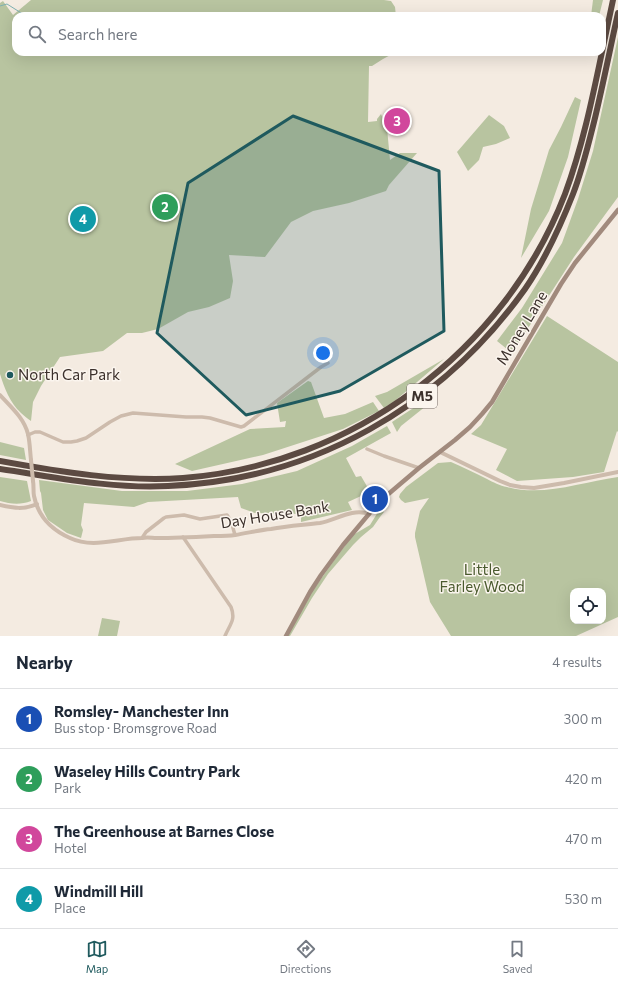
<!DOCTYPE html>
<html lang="en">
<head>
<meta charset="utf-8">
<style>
	:root { --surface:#fff; --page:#f6f6f7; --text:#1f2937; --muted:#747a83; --line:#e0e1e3; --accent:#1f5a5e }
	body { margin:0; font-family:Commissioner,sans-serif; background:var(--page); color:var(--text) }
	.controls { position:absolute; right:12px; bottom:12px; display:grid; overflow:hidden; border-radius:8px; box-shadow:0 4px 16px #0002 }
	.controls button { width:36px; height:36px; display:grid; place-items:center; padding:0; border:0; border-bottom:1px solid var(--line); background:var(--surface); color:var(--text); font:20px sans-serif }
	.you { position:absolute; left:323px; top:353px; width:14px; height:14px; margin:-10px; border:3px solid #fff; border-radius:50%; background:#1a73e8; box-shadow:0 0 0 6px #1a73e833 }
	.badge { display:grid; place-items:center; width:26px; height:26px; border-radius:50%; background:var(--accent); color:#fff; font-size:13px; font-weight:700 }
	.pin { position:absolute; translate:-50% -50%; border:2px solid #fff; box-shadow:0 1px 4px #0006 }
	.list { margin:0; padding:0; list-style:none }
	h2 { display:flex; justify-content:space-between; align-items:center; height:52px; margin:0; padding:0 16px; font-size:17px }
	h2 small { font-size:13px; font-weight:400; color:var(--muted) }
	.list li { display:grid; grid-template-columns:26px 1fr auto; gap:12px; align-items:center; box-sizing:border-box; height:60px; padding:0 16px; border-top:1px solid var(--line) }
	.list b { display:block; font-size:15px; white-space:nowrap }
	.list p { margin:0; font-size:13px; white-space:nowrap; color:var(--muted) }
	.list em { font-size:13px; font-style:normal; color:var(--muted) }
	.icon { flex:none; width:22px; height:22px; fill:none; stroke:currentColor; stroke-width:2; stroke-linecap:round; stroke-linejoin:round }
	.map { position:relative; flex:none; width:618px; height:636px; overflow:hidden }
	.search { position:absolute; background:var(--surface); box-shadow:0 4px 16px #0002; left:12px; right:12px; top:12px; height:44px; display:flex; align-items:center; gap:10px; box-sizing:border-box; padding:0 14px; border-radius:12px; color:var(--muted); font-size:15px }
	.sheet { height:292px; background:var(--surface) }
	nav { display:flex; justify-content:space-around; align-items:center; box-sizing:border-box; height:56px; border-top:1px solid var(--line); background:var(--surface); font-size:11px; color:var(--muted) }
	nav a { display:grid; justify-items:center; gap:2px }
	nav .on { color:var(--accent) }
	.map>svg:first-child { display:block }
	.green { fill:#b8c4a0; fill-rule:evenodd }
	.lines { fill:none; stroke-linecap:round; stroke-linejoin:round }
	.stream { stroke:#7fb0b2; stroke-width:1 }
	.minor { stroke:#cdbbac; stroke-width:3.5 }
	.tertiary { stroke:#cdbbac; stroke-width:4 }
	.secondary { stroke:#a18a7d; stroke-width:4.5 }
	.motorway { stroke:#5c4a42; stroke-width:6 }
	.tertiary-bridge { stroke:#cdbbac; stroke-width:4 }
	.marked { fill:#1f5a5e; fill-opacity:0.2; stroke:#1f5a5e; stroke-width:3; stroke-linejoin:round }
	.poi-dot { fill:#1f5a5e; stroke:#fbf5ee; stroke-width:1.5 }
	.labels { text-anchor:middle; stroke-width:3; stroke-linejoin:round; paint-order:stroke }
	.shield { fill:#fbf5ee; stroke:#756b66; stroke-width:1 }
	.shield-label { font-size:14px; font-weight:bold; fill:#3b302b }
	.street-label { font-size:15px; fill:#3b302b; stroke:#fbf5ee }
	.poi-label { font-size:15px; fill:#3b302b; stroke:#fbf5ee; text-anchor:start }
	.park-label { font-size:15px; fill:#4a5a2e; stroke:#fbf5ee }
</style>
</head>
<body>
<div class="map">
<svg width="618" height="636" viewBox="0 0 618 636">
	<rect width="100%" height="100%" fill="#f4ebe1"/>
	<path class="green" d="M31,0H384L391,1L395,7L396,16H16V52H396L383,59L372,66H369L368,122L377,121V119L381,114L387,128L390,160L400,153H417L389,185L386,191L349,203L313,211L291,222L265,257L229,255L233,281L230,298L209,307L188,312L158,329L142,333H127L103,351L60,357L41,386L33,402L31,421C27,418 24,416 21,413C10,403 4,387 0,374V3L3,1L13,15Z
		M593,0H603L599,16H591Z
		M618,37V197L574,257L512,353L497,341L522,308L562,243L578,199L593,151Z
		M575,97L581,100L568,157L549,211L521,258L531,209L549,150L561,127Z
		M489,115L504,126L510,138L496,144L483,147L479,160L468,171L457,152Z
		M547,316L618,362V432L617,431L604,472L573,477L517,481L496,470L507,449L471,434L481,425Z
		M444,359L396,400L384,408L375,396L387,392Z
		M308,381L311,382L324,418L345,414L373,402L379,411L343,429L263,455L192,471L175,464L250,429L285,427L286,421L280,422L277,403Z
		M438,392L426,406L401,426L397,432L392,422Z
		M387,426L391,433L346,458L356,477L361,476L368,488L370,489L372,491L348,502L352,510L301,522V514L255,513L241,508L238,497L148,502L134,507L84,503L81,525L83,530L81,538L67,533L48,520L43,510L41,493L40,491L39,480L122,491H187L242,484L297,471L352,446Z
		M0,442L24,448L26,460L0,455Z
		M451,462C463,467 475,473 487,479C493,482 500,486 507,487C544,497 581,482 618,477V617L576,636H451L430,602L415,537V533L420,511L429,498L405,503L401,500L399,497L400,494L406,487L438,463ZM573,591H603V621H573Z
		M0,477L27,481L31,501C21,505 10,504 0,501Z
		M382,509L384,512L380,517L373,527L361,537L353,545L328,574L312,598L290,636H288L311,593L335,559L353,535L370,525L378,512Z
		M102,618L120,621L117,636H98Z"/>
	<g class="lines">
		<path class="stream" d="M0,6L7,4L26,16"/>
		<path class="minor" d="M28,435L35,432H40L63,442H71L77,441L86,438L110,422L121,416L133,413L186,417H202L210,418L241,427L244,426L321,367L328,363
			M367,449L384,456L419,468
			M183,537L231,607C236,620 230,624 225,636
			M142,538L146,532L164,518L166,517L184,515L200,519L227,515L231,521L235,535"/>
		<path class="tertiary" d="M0,395C11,407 24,418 28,434C30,443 30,452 31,460
			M440,452L500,481L510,485L521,487L534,488L564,483L618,472
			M33,481C34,486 33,491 34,496C38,516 52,530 70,538C93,549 118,538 142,538C147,537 152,538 157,538C176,538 195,537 214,536C221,536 229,536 235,535C248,533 259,530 271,529C287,526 304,525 320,523C336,520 352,508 369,514
			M0,505C13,508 24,510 37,504"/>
		<path class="secondary" d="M286,636L310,592L321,575L343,545L379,502L419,468L455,440L470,427L482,414L492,402L561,284L575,263L618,210"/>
		<path class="motorway" d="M602,52L613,0
			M0,461C60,472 122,482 183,478C352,465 504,352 565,194C582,148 592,100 602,52
			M0,469C55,477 111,489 168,486C313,480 441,407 525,289C545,260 560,227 573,194C582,171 588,146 594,122C603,85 610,49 618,13"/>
		<path class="tertiary-bridge" d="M31,460L33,481"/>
	</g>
	<path class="marked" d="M293,116L439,171L444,331L340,391L246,415L157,333L188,183Z"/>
	<circle class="poi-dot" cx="10" cy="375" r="4"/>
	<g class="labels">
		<rect class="shield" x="407" y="384" width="30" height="24" rx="3"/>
		<g class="shield-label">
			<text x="422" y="401">M5</text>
		</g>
		<g class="street-label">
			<text transform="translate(522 328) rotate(-59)" y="5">Money Lane</text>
			<text transform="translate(275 515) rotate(-9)" y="5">Day House Bank</text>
		</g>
		<g class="poi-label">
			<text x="18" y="380">North Car Park</text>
		</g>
		<g class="park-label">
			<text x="482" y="575">Little<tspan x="482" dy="17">Farley Wood</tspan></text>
		</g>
	</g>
</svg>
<div class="controls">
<button><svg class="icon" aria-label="locate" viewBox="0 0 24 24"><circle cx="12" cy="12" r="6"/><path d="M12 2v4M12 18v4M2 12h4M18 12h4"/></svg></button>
</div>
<div class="you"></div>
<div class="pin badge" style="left:375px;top:499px;background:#1a4fb4">1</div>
<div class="pin badge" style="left:165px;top:207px;background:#2e9e5b">2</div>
<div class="pin badge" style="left:397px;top:121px;background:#d1479c">3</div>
<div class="pin badge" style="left:83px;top:219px;background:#0f9aa8">4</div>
<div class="search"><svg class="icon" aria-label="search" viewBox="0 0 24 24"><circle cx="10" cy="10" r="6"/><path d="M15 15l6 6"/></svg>Search here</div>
</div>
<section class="sheet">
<h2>Nearby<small>4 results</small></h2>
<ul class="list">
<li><span class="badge" style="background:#1a4fb4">1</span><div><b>Romsley- Manchester Inn</b><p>Bus stop · Bromsgrove Road</p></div><em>300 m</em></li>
<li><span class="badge" style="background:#2e9e5b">2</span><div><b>Waseley Hills Country Park</b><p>Park</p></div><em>420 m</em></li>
<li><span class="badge" style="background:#d1479c">3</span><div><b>The Greenhouse at Barnes Close</b><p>Hotel</p></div><em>470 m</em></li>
<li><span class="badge" style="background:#0f9aa8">4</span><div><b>Windmill Hill</b><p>Place</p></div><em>530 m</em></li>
</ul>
</section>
<nav>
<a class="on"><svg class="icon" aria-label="map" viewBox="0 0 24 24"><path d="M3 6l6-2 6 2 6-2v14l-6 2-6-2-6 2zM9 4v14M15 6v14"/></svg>Map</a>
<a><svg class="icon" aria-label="directions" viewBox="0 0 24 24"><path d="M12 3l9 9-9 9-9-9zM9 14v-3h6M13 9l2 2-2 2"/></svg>Directions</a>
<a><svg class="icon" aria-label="saved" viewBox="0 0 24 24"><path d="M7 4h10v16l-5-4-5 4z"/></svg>Saved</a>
</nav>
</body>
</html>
